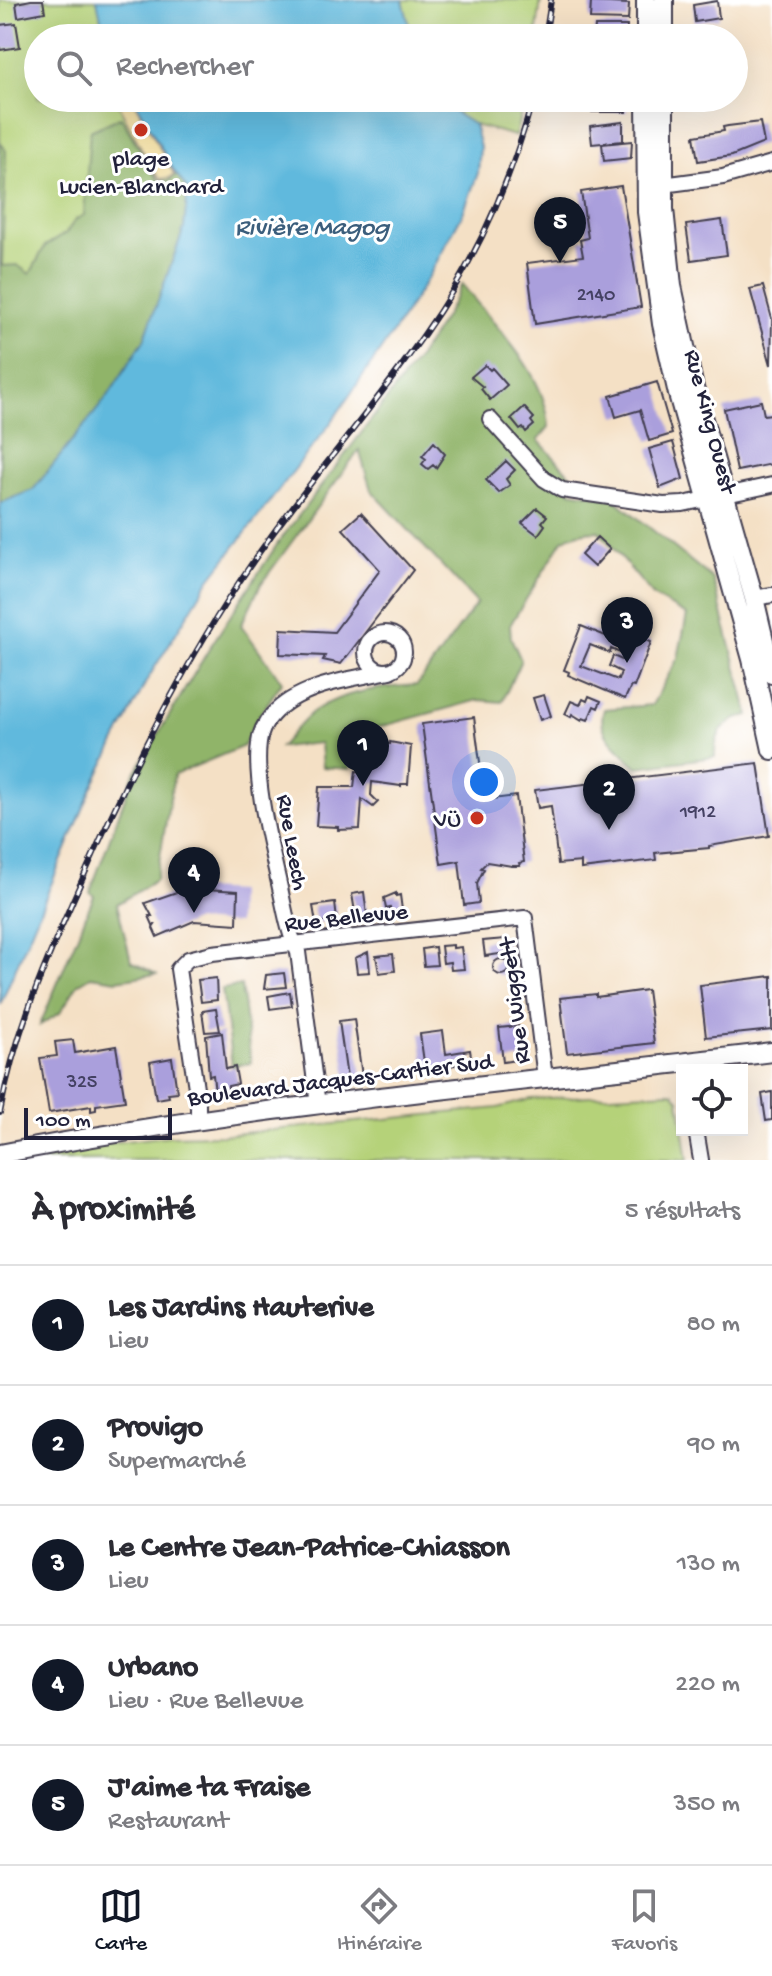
<!DOCTYPE html>
<html lang="fr">
<head>
<meta charset="utf-8">
<style>
	:root { --surface:#fff; --page:#f7f7f7; --text:#2b2b33; --muted:#7c7c81; --line:#e1e1e2; --accent:#111827 }
	body { margin:0; font-family:"Gochi Hand",sans-serif; background:var(--page); color:var(--text) }
	.controls { position:absolute; right:24px; bottom:24px; display:grid; overflow:hidden; border-radius:0px; box-shadow:0 8px 32px #0002 }
	.controls button { width:72px; height:72px; display:grid; place-items:center; padding:0; border:0; border-bottom:2px solid var(--line); background:var(--surface); color:var(--text); font:40px sans-serif }
	.scale { position:absolute; left:24px; bottom:20px; width:148px; box-sizing:border-box; padding-left:8px; border:4px solid #22223b; border-top:0; font-size:22px; line-height:28px; white-space:nowrap; color:#22223b; -webkit-text-stroke:6px #fff; paint-order:stroke }
	.you { position:absolute; left:484px; top:782px; width:28px; height:28px; margin:-20px; border:6px solid #fff; border-radius:50%; background:#1a73e8; box-shadow:0 0 0 12px #1a73e833 }
	.badge { display:grid; place-items:center; width:52px; height:52px; border-radius:50%; background:var(--accent); color:#fff; font-size:26px; font-weight:700 }
	.pin { position:absolute; translate:-50% -66px; filter:drop-shadow(0 2px 4px #0008) }
	.pin::after { content:''; position:absolute; top:42px; width:28px; height:24px; background:inherit; clip-path:polygon(0 0,100% 0,50% 100%) }
	.list { margin:0; padding:0; list-style:none }
	h2 { display:flex; justify-content:space-between; align-items:center; height:104px; margin:0; padding:0 32px; font-size:34px }
	h2 small { font-size:26px; font-weight:400; color:var(--muted) }
	.list li { display:grid; grid-template-columns:52px 1fr auto; gap:24px; align-items:center; box-sizing:border-box; height:120px; padding:0 32px; border-top:2px solid var(--line) }
	.list b { display:block; font-size:30px; white-space:nowrap }
	.list p { margin:0; font-size:26px; white-space:nowrap; color:var(--muted) }
	.list em { font-size:26px; font-style:normal; color:var(--muted) }
	.icon { flex:none; width:44px; height:44px; fill:none; stroke:currentColor; stroke-width:2; stroke-linecap:round; stroke-linejoin:round }
	.map { position:relative; flex:none; width:772px; height:1160px; overflow:hidden }
	.search { position:absolute; background:var(--surface); box-shadow:0 8px 32px #0002; left:24px; right:24px; top:24px; height:88px; display:flex; align-items:center; gap:20px; box-sizing:border-box; padding:0 28px; border-radius:44px; color:var(--muted); font-size:30px }
	.sheet { height:704px; background:var(--surface) }
	nav { display:flex; justify-content:space-around; align-items:center; box-sizing:border-box; height:112px; border-top:2px solid var(--line); background:var(--surface); font-size:22px; color:var(--muted) }
	nav a { display:grid; justify-items:center; gap:4px }
	nav .on { color:var(--accent) }
	.map>svg:first-child { display:block }
	.green { fill:#b5d279; stroke:#6c7a5a; stroke-width:2 }
	.forest { fill:#90b469; stroke:#596b52; stroke-width:2 }
	.sand { fill:#eeda9e; stroke:#887e6c; stroke-width:2 }
	.water { fill:#60b9dd; stroke:#416e8c; stroke-width:2 }
	.building { fill:#aa9fdc; fill-rule:evenodd }
	.lines { fill:none; stroke-linecap:round; stroke-linejoin:round }
	.minor-casing { stroke:#423e50; stroke-width:18 }
	.major-casing { stroke:#423e50; stroke-width:22 }
	.minor { stroke:#fff; stroke-width:14 }
	.major { stroke:#fff; stroke-width:18 }
	.rail-casing { stroke:#22223b; stroke-width:6 }
	.rail { stroke:#fff; stroke-width:3; stroke-dasharray:9; stroke-linecap:butt }
	.poi-dot { fill:#c8321e; stroke:#fff; stroke-width:3 }
	.labels { text-anchor:middle; stroke-width:6; stroke-linejoin:round; paint-order:stroke }
	.number-label { font-size:20px; fill:#444163 }
	.poi-label { font-size:24px; fill:#22223b; stroke:#fff }
	.street-label { font-size:24px; fill:#22223b; stroke:#fff }
	.water-label { font-size:26px; font-style:italic; fill:#3b5e7c; stroke:#fff }
</style>
</head>
<body>
<div class="map">
<svg width="772" height="1160" viewBox="0 0 772 1160">
	<rect width="100%" height="100%" fill="#fff"/>
	<filter id="ink" filterUnits="userSpaceOnUse"><feTurbulence type="fractalNoise" baseFrequency=".0125" numOctaves="2"/><feDisplacementMap in="SourceGraphic" scale="16" xChannelSelector="R" yChannelSelector="G"/><feConvolveMatrix kernelMatrix="1 2 1 2 8 2 1 2 1" color-interpolation-filters="sRGB"/></filter>
	<filter id="wash" filterUnits="userSpaceOnUse"><feTurbulence type="fractalNoise" baseFrequency=".006" numOctaves="4" result="noise"/><feDisplacementMap in="SourceGraphic" scale="32" xChannelSelector="R" yChannelSelector="G"/><feGaussianBlur stdDeviation="1.8" result="paint"/><feColorMatrix in="noise" values="0 0 0 0 0 0 0 0 0 0 0 0 0 0 0 0 0 1.4 0 .05"/><feComposite in="paint" operator="in"/></filter>
	<g filter="url(#wash)">
		<rect width="100%" height="100%" fill="#f4e0c5"/>
		<path class="green" d="M0,0H97L105,38H38V98H133L176,174L0,503Z
			M403,0H541L536,38H412Z
			M432,98H525L515,136L474,125Z
			M670,1092L674,1093L679,1100L688,1160H11L109,1143L168,1136L223,1135L498,1108L531,1099Z"/>
		<path class="forest" d="M121,117L158,181H169L176,174L188,190L184,228L144,340L108,396L33,490L0,503V141L6,151L2,266L17,265L30,274L45,246L66,233L75,220L84,215L90,131Z
			M462,284C495,328 545,370 549,427L538,440L574,479L570,491L613,498L713,579L749,715C725,720 714,733 715,757L638,767C621,751 595,734 604,709L652,705L678,658L687,615L654,597L599,531C587,531 573,533 563,540L510,625L511,638L521,660L502,702L478,700L354,734L350,769L322,767L320,743L280,747C290,736 302,720 314,711C343,691 384,687 417,685L477,603L371,490L359,450L261,584L241,625L282,682L255,722L244,746L174,775L156,880L117,904L131,961L156,974L117,980L91,976L78,984L60,1013L40,1025L94,896L90,892L133,776L212,644L278,543L418,358L446,315Z
			M241,986L251,1063L232,1066L222,989Z"/>
		<path class="sand" d="M115,98H133L174,174L170,178L160,179L152,169Z"/>
		<path class="water" d="M97,0H403L412,38H105Z
			M133,98H432L474,125L480,147L478,173L463,213L429,276L396,328L330,424L209,580L147,680L92,788L0,1005V503L33,490L108,396L144,340L184,228L188,190L174,171Z"/>
		<g id="blocks">
			<path class="building" d="M31,0H43L45,12L18,17L16,3Z
				M717,1L719,18L695,22L693,5Z
				M591,2L629,4L628,20L590,19Z
				M16,23L20,47L0,50V25Z
				M595,26H627L626,38H594Z
				M627,98V112H592V99Z
				M623,122V141L592,144L590,126Z
				M760,122L764,143L732,156L698,161L694,136L724,131L723,127L728,126Z
				M632,141L631,158L604,161L602,144Z
				M621,186L641,307L535,324L527,263L583,256L580,240L588,238L581,192Z
				M722,220L727,255L691,260L686,225Z
				M763,286L772,319L771,365L750,289Z
				M485,365L490,370L492,368L507,385L490,400L481,389L483,387L471,377Z
				M657,382L672,434L649,441L640,410L616,417L610,396Z
				M761,401L764,415L772,414V464L737,471L724,409Z
				M524,407L534,418L531,421L534,425L526,432L523,428L520,430L511,419Z
				M434,442L445,454L436,468L433,465L428,469L422,464L426,459L422,456Z
				M673,442L683,479L660,488L649,449Z
				M506,461L515,470L506,479L510,485L499,493L486,480Z
				M537,508L547,516L542,522L545,525L538,535L522,523Z
				M361,513L413,570L341,664L323,660L325,656L280,654L281,629L334,632L380,570L343,529Z
				M597,537L610,549L594,567L581,555Z
				M581,626L613,639L615,634L630,641L626,650L630,652L636,636L651,642L634,687L631,686L625,699L568,675L569,672L564,670ZM590,645L610,653L611,649L627,656L626,659L622,660L613,656L609,666L621,672L618,680L581,666Z
				M544,695L551,716L540,720L533,698Z
				M589,696L601,701L598,708L594,706L588,720L583,718L582,720L572,714L571,717L565,714L571,701L580,705L583,699L587,701Z
				M474,717L485,800L516,796L524,862L519,863L520,866H512L487,862L481,868L484,869L477,883L479,903L464,905L459,861L441,864L422,724Z
				M390,742L411,746L408,784H401V786L372,782L371,795L378,802L373,807L362,799L360,829L338,830V827L316,826L319,787H354L356,771L366,772L368,743L390,744Z
				M758,763L769,836L709,846V848L655,853L656,860L581,869V862L558,864L551,806L538,808L535,790Z
				M188,888L238,891L237,924L194,921L157,937L153,928L155,925H153L149,916H152L145,903Z
				M364,892L367,916L356,918L352,894Z
				M396,893V896L400,895L402,910L391,912L390,908L386,909L384,898Z
				M335,903L337,920L316,923L313,906Z
				M505,939L507,953L485,956L483,941Z
				M453,945V948L461,947L464,969L451,970L450,962L443,963L441,946Z
				M435,947L437,965L424,966L422,949Z
				M368,952L370,972L357,973L355,958Z
				M393,954L395,971L379,973L376,956Z
				M493 967a8 8 0 1 1 16 0a8 8 0 1 1-16 0Z
				M284,973L286,987L264,989L266,975Z
				M772,976V1030L706,1037L700,985Z
				M216,978L217,1000L201,1002L198,980Z
				M647,990L654,1043L567,1053L560,998L596,994V997Z
				M290,992L292,1006L270,1009L268,996Z
				M216,1009L220,1031L205,1032L202,1011Z
				M354,1019L362,1076L347,1078L339,1021Z
				M519,1026L523,1059L503,1062L499,1028Z
				M443,1031L446,1054L470,1050L472,1063L425,1069L420,1034Z
				M222,1033L226,1069L235,1067L238,1084L228,1086V1090L215,1092L213,1075L209,1076L206,1036Z
				M73,1040L75,1053L116,1046L125,1101L96,1105V1110L91,1111V1106L49,1113L40,1058L57,1056L55,1042Z
				M172,1058L177,1092L168,1093L169,1097L156,1099L150,1062Z
				M772,1092V1120L766,1121L762,1094Z"/>
		</g>
	</g>
	<g filter="url(#ink)">
		<use href="#blocks" fill-opacity="0" stroke="#423e50" stroke-width="2"/>
		<g class="lines">
			<g class="minor-casing">
				<path id="minor" d="M655,186L723,177L772,163
					M490,419L544,479L562,490L663,505L683,504L772,485
					M754,598L772,595
					M366 652a19 19 0 1 1 38 0a19 19 0 1 1-38 0Z
					M318,1105L298,952C288,932 285,910 280,888C271,847 254,783 259,743C260,732 265,723 272,715C300,684 352,679 390,671
					M198,1120V1101L178,969L188,959L212,953L525,918L545,1078
					M696,1130L701,1160"/>
			</g>
			<g class="major-casing">
				<path id="major" d="M664,0V38
					M646,38V0
					M646,98L647,212L662,324L678,394L752,659L772,750
					M664,98V209L672,286L694,388L754,598L772,674
					M0,1154C255,1104 514,1084 772,1052"/>
			</g>
			<use href="#minor" class="minor"/>
			<use href="#major" class="major"/>
			<g class="rail-casing">
				<path id="rail" d="M545,38L551,0
					M0,1113C15,1031 48,956 82,880C135,760 194,642 271,536C321,467 377,403 425,333C475,262 511,182 533,98"/>
			</g>
			<use href="#rail" class="rail"/>
		</g>
	</g>
	<g class="poi-dot">
		<circle cx="141" cy="130" r="8"/>
		<circle cx="477" cy="818" r="8"/>
	</g>
	<g class="labels">
		<g class="number-label">
			<text x="596" y="300">2140</text>
			<text x="698" y="817">1912</text>
			<text x="82" y="1087">325</text>
		</g>
		<g class="poi-label">
			<text x="141" y="165">plage<tspan x="141" dy="28">Lucien-Blanchard</tspan></text>
			<text x="461" y="826" text-anchor="end">VÜ</text>
		</g>
		<g class="street-label">
			<text transform="translate(712 421) rotate(75)" y="8">Rue King Ouest</text>
			<text transform="translate(294 842) rotate(80)" y="8">Rue Leech</text>
			<text transform="translate(346 916) rotate(-6)" y="8">Rue Bellevue</text>
			<text transform="translate(513 1001) rotate(-97)" y="8">Rue Wiggett</text>
			<text transform="translate(340 1078) rotate(-7)" y="8">Boulevard Jacques-Cartier Sud</text>
		</g>
		<g class="water-label">
			<text x="312" y="234">Rivière Magog</text>
		</g>
	</g>
</svg>
<div class="controls">
<button><svg class="icon" aria-label="locate" viewBox="0 0 24 24"><circle cx="12" cy="12" r="6"/><path d="M12 2v4M12 18v4M2 12h4M18 12h4"/></svg></button>
</div>
<div class="scale">100 m</div>
<div class="you"></div>
<div class="pin badge" style="left:363px;top:786px">1</div>
<div class="pin badge" style="left:609px;top:830px">2</div>
<div class="pin badge" style="left:627px;top:663px">3</div>
<div class="pin badge" style="left:194px;top:913px">4</div>
<div class="pin badge" style="left:560px;top:263px">5</div>
<div class="search"><svg class="icon" aria-label="search" viewBox="0 0 24 24"><circle cx="10" cy="10" r="6"/><path d="M15 15l6 6"/></svg>Rechercher</div>
</div>
<section class="sheet">
<h2>À proximité<small>5 résultats</small></h2>
<ul class="list">
<li><span class="badge">1</span><div><b>Les Jardins Hauterive</b><p>Lieu</p></div><em>80 m</em></li>
<li><span class="badge">2</span><div><b>Provigo</b><p>Supermarché</p></div><em>90 m</em></li>
<li><span class="badge">3</span><div><b>Le Centre Jean-Patrice-Chiasson</b><p>Lieu</p></div><em>130 m</em></li>
<li><span class="badge">4</span><div><b>Urbano</b><p>Lieu · Rue Bellevue</p></div><em>220 m</em></li>
<li><span class="badge">5</span><div><b>J'aime ta Fraise</b><p>Restaurant</p></div><em>350 m</em></li>
</ul>
</section>
<nav>
<a class="on"><svg class="icon" aria-label="map" viewBox="0 0 24 24"><path d="M3 6l6-2 6 2 6-2v14l-6 2-6-2-6 2zM9 4v14M15 6v14"/></svg>Carte</a>
<a><svg class="icon" aria-label="directions" viewBox="0 0 24 24"><path d="M12 3l9 9-9 9-9-9zM9 14v-3h6M13 9l2 2-2 2"/></svg>Itinéraire</a>
<a><svg class="icon" aria-label="saved" viewBox="0 0 24 24"><path d="M7 4h10v16l-5-4-5 4z"/></svg>Favoris</a>
</nav>
</body>
</html>
